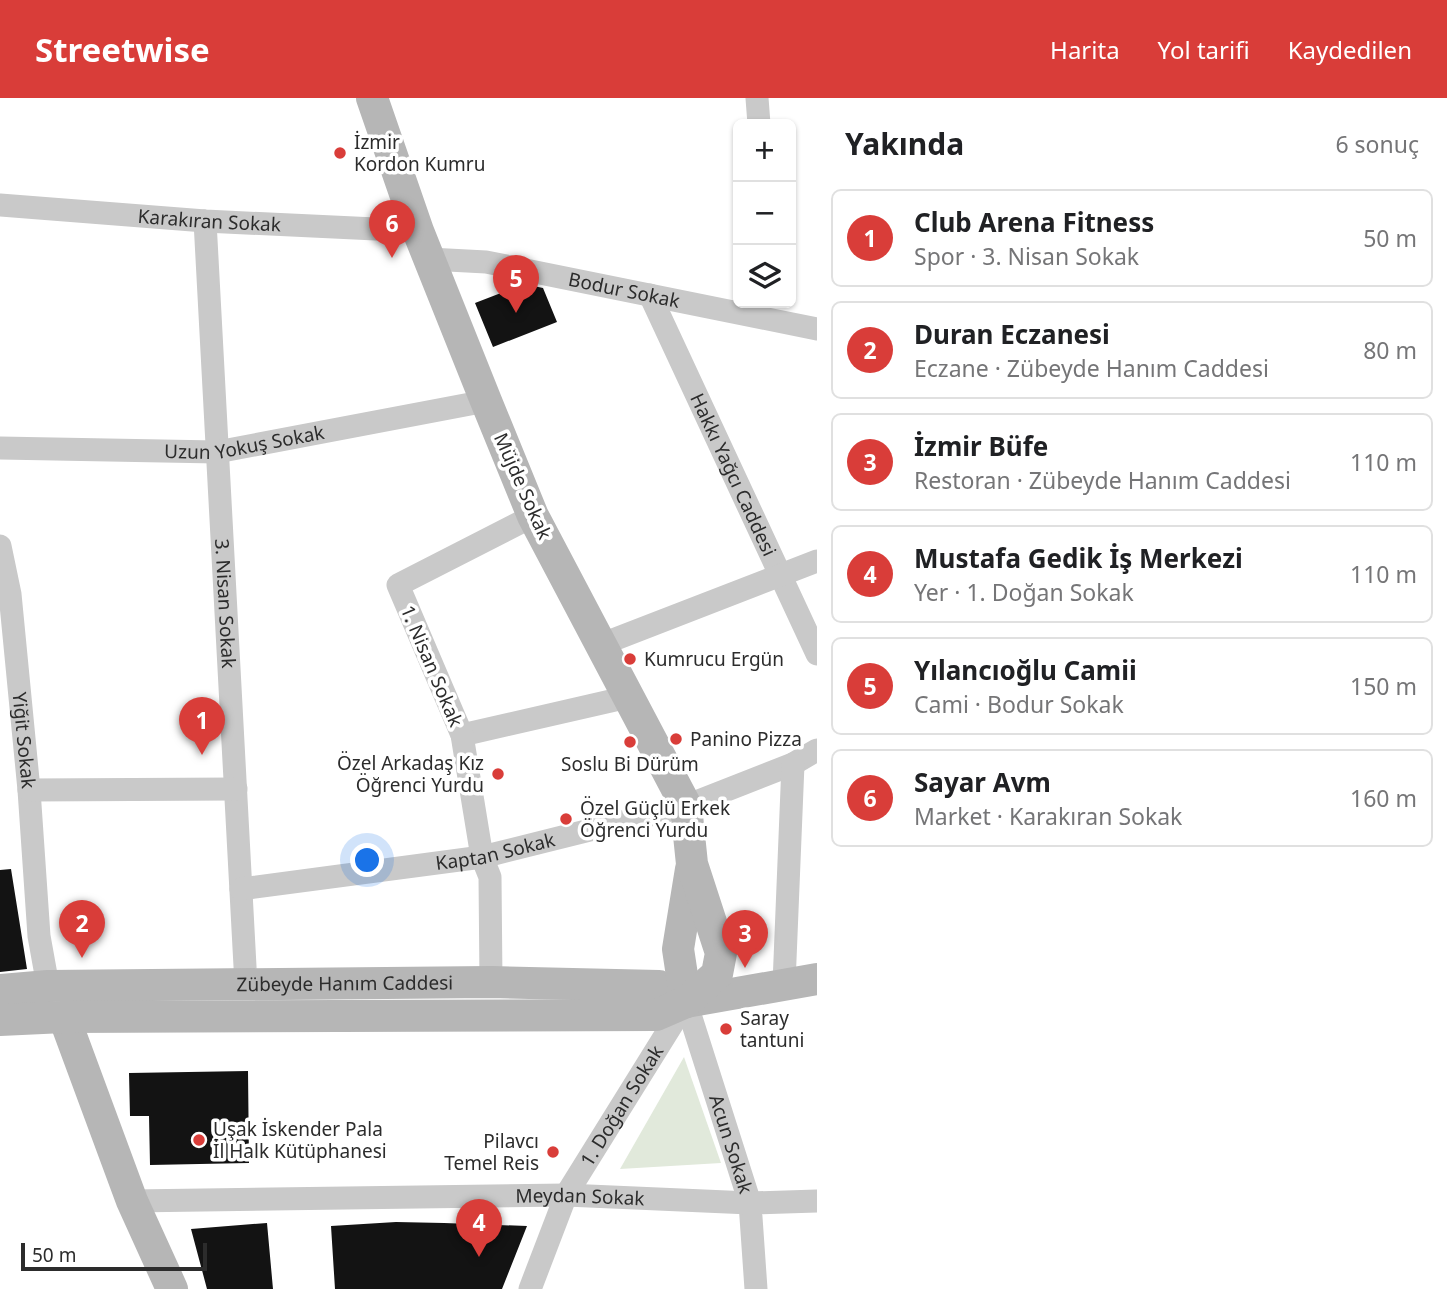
<!DOCTYPE html>
<html lang="tr">
<head>
<meta charset="utf-8">
<style>
	:root { --surface:#fff; --page:#f2f2f2; --text:#202124; --muted:#757577; --line:#e0e0e0; --accent:#d93d39 }
	body { margin:0; font-family:"Noto Sans",sans-serif; background:var(--page); color:var(--text) }
	.controls { position:absolute; right:21px; top:21px; display:grid; overflow:hidden; border-radius:10px; box-shadow:0 2px 5px #0004 }
	.controls button { width:63px; height:63px; display:grid; place-items:center; padding:0; border:0; border-bottom:2px solid var(--line); background:var(--surface); color:var(--text); font:35px sans-serif }
	.scale { position:absolute; left:21px; bottom:18px; width:186px; box-sizing:border-box; padding-left:7px; border:4px solid #2c2c2c; border-top:0; font-size:19px; line-height:24px; white-space:nowrap; color:#2c2c2c; -webkit-text-stroke:5px #fff; paint-order:stroke }
	.you { position:absolute; left:368px; top:763px; width:24px; height:24px; margin:-18px; border:5px solid #fff; border-radius:50%; background:#1a73e8; box-shadow:0 0 0 10px #1a73e833 }
	.badge { display:grid; place-items:center; width:46px; height:46px; border-radius:50%; background:var(--accent); color:#fff; font-size:23px; font-weight:700 }
	.pin { position:absolute; translate:-50% -58px; filter:drop-shadow(0 2px 4px #0008) }
	.pin::after { content:''; position:absolute; top:37px; width:24px; height:21px; background:inherit; clip-path:polygon(0 0,100% 0,50% 100%) }
	.list { margin:0; padding:0; list-style:none }
	h2 { display:flex; justify-content:space-between; align-items:center; height:91px; margin:0; padding:0 28px; font-size:30px }
	h2 small { font-size:23px; font-weight:400; color:var(--muted) }
	.list li { display:grid; grid-template-columns:46px 1fr auto; gap:21px; align-items:center; box-sizing:border-box; height:98px; margin:0 14px 14px; padding:0 14px; border:2px solid var(--line); border-radius:10px }
	.list b { display:block; font-size:26px; white-space:nowrap }
	.list p { margin:0; font-size:23px; white-space:nowrap; color:var(--muted) }
	.list em { font-size:23px; font-style:normal; color:var(--muted) }
	.icon { flex:none; width:38px; height:38px; fill:none; stroke:currentColor; stroke-width:2; stroke-linecap:round; stroke-linejoin:round }
	.map { position:relative; flex:none; width:817px; height:1191px; overflow:hidden }
	header { display:flex; align-items:center; gap:42px; box-sizing:border-box; height:98px; padding:0 35px; background:var(--accent); color:#fff }
	header strong { font-size:33px }
	nav { display:flex; gap:38px; margin-inline-start:auto; font-size:24px }
	main { display:flex }
	aside { flex:1; background:var(--surface) }
	.map>svg:first-child { display:block }
	.green { fill:#e1e9db }
	.building { fill:#131313 }
	.lines { fill:none; stroke-linecap:round; stroke-linejoin:round }
	.street { stroke:#c9c9c9; stroke-width:23 }
	.secondary { stroke:#b6b6b6; stroke-width:32 }
	.poi-dot { fill:#d93d39; stroke:#fff; stroke-width:2.5 }
	.labels { text-anchor:middle; stroke-width:7; stroke-linejoin:round; paint-order:stroke }
	.poi-label { font-size:19px; fill:#2c2c2c; stroke:#fff; text-anchor:start }
	.street-label { font-size:19px; fill:#2c2c2c; stroke:#fff }
</style>
</head>
<body>
<header>
<strong>Streetwise</strong>
<nav><a>Harita</a><a>Yol tarifi</a><a>Kaydedilen</a></nav>
</header>
<main>
<div class="map">
<svg width="817" height="1191" viewBox="0 0 817 1191">
	<rect width="100%" height="100%" fill="#fff"/>
	<path class="green" d="M684,959L721,1065L620,1071Z"/>
	<path class="building" d="M524,186L543,190L557,224L493,249L475,205Z
		M11,771L27,871L0,874V772Z
		M248,973L249,1065L150,1067L149,1018H130L129,975Z
		M396,1124L444,1125L527,1128L502,1191H335L331,1128Z
		M267,1125L273,1191H207L191,1131Z"/>
	<g class="lines">
		<g class="street">
			<path d="M757,0L759,26"/>
			<path id="s1" d="M0,107L205,123L418,133"/>
			<path id="s2" d="M205,123L246,887"/>
			<path id="s3" d="M429,161L486,164L817,231"/>
			<path id="s4" d="M650,197L817,556"/>
			<path id="s5" d="M0,350L217,354L486,303"/>
			<path id="s6" d="M0,448L10,496L29,692L39,838L48,888L41,903"/>
			<path d="M600,547L817,463"/>
			<path d="M462,637L628,599"/>
			<path d="M29,692L236,691"/>
			<path id="s7" d="M241,791L482,759L686,708L793,666L817,652"/>
			<path d="M491,884L490,779L482,759L462,637L398,487L533,418"/>
			<path d="M784,886L793,666"/>
			<path id="s8" d="M686,904L750,1105L756,1191"/>
			<path id="s9" d="M132,1103L566,1097L750,1105L817,1103"/>
			<path id="s10" d="M530,1191L566,1097L686,904"/>
		</g>
		<g class="secondary">
			<path id="s11" d="M0,892L48,888L491,884L659,888L686,904L817,881"/>
			<path d="M686,904L678,851L691,771"/>
			<path d="M64,919L132,1103L172,1191"/>
			<path d="M0,922L64,919L656,917L686,904L717,876L721,855L692,766L686,708L533,418L486,303L418,133L372,0"/>
		</g>
	</g>
	<g class="poi-dot">
		<circle cx="340" cy="55" r="7"/>
		<circle cx="630" cy="561" r="7"/>
		<circle cx="676" cy="641" r="7"/>
		<circle cx="630" cy="644" r="7"/>
		<circle cx="498" cy="676" r="7"/>
		<circle cx="566" cy="721" r="7"/>
		<circle cx="726" cy="931" r="7"/>
		<circle cx="199" cy="1042" r="7"/>
		<circle cx="553" cy="1054" r="7"/>
	</g>
	<g class="labels">
		<g class="poi-label">
			<text x="354" y="51">İzmir<tspan x="354" dy="22">Kordon Kumru</tspan></text>
			<text x="644" y="568">Kumrucu Ergün</text>
			<text x="690" y="648">Panino Pizza</text>
			<text x="484" y="672" text-anchor="end">Özel Arkadaş Kız<tspan x="484" dy="22">Öğrenci Yurdu</tspan></text>
			<text x="630" y="673" text-anchor="middle">Soslu Bi Dürüm</text>
			<text x="580" y="717">Özel Güçlü Erkek<tspan x="580" dy="22">Öğrenci Yurdu</tspan></text>
			<text x="740" y="927">Saray<tspan x="740" dy="22">tantuni</tspan></text>
			<text x="213" y="1038">Uşak İskender Pala<tspan x="213" dy="22">İl Halk Kütüphanesi</tspan></text>
			<text x="539" y="1050" text-anchor="end">Pilavcı<tspan x="539" dy="22">Temel Reis</tspan></text>
		</g>
		<g class="street-label">
			<text dy="7" stroke="none"><textPath href="#s1" startOffset="210">Karakıran Sokak</textPath></text>
			<text dy="7" stroke="none"><textPath href="#s3" startOffset="198">Bodur Sokak</textPath></text>
			<text dy="7" stroke="none"><textPath href="#s5" startOffset="245">Uzun Yokuş Sokak</textPath></text>
			<text dy="7" stroke="none"><textPath href="#s4" startOffset="198">Hakkı Yağcı Caddesi</textPath></text>
			<text transform="translate(523 388) rotate(66)" y="7">Müjde Sokak</text>
			<text dy="7" stroke="none"><textPath href="#s2" startOffset="383">3. Nisan Sokak</textPath></text>
			<text transform="translate(432 568) rotate(67)" y="7">1. Nisan Sokak</text>
			<text dy="7" stroke="none"><textPath href="#s6" startOffset="196">Yiğit Sokak</textPath></text>
			<text dy="7" stroke="none"><textPath href="#s7" startOffset="257">Kaptan Sokak</textPath></text>
			<text dy="7" stroke="none"><textPath href="#s11" startOffset="345">Zübeyde Hanım Caddesi</textPath></text>
			<text dy="7" stroke="none"><textPath href="#s10" startOffset="206">1. Doğan Sokak</textPath></text>
			<text dy="7" stroke="none"><textPath href="#s8" startOffset="149">Acun Sokak</textPath></text>
			<text dy="7" stroke="none"><textPath href="#s9" startOffset="448">Meydan Sokak</textPath></text>
		</g>
	</g>
</svg>
<div class="controls">
<button>+</button>
<button>−</button>
<button><svg class="icon" aria-label="layers" viewBox="0 0 24 24"><path d="M12 4l9 5-9 5-9-5zM3 14l9 5 9-5"/></svg></button>
</div>
<div class="scale">50 m</div>
<div class="you"></div>
<div class="pin badge" style="left:202px;top:657px">1</div>
<div class="pin badge" style="left:82px;top:860px">2</div>
<div class="pin badge" style="left:745px;top:870px">3</div>
<div class="pin badge" style="left:479px;top:1159px">4</div>
<div class="pin badge" style="left:516px;top:215px">5</div>
<div class="pin badge" style="left:392px;top:160px">6</div>
</div>
<aside>
<h2>Yakında<small>6 sonuç</small></h2>
<ul class="list">
<li><span class="badge">1</span><div><b>Club Arena Fitness</b><p>Spor · 3. Nisan Sokak</p></div><em>50 m</em></li>
<li><span class="badge">2</span><div><b>Duran Eczanesi</b><p>Eczane · Zübeyde Hanım Caddesi</p></div><em>80 m</em></li>
<li><span class="badge">3</span><div><b>İzmir Büfe</b><p>Restoran · Zübeyde Hanım Caddesi</p></div><em>110 m</em></li>
<li><span class="badge">4</span><div><b>Mustafa Gedik İş Merkezi</b><p>Yer · 1. Doğan Sokak</p></div><em>110 m</em></li>
<li><span class="badge">5</span><div><b>Yılancıoğlu Camii</b><p>Cami · Bodur Sokak</p></div><em>150 m</em></li>
<li><span class="badge">6</span><div><b>Sayar Avm</b><p>Market · Karakıran Sokak</p></div><em>160 m</em></li>
</ul>
</aside>
</main>
</body>
</html>
